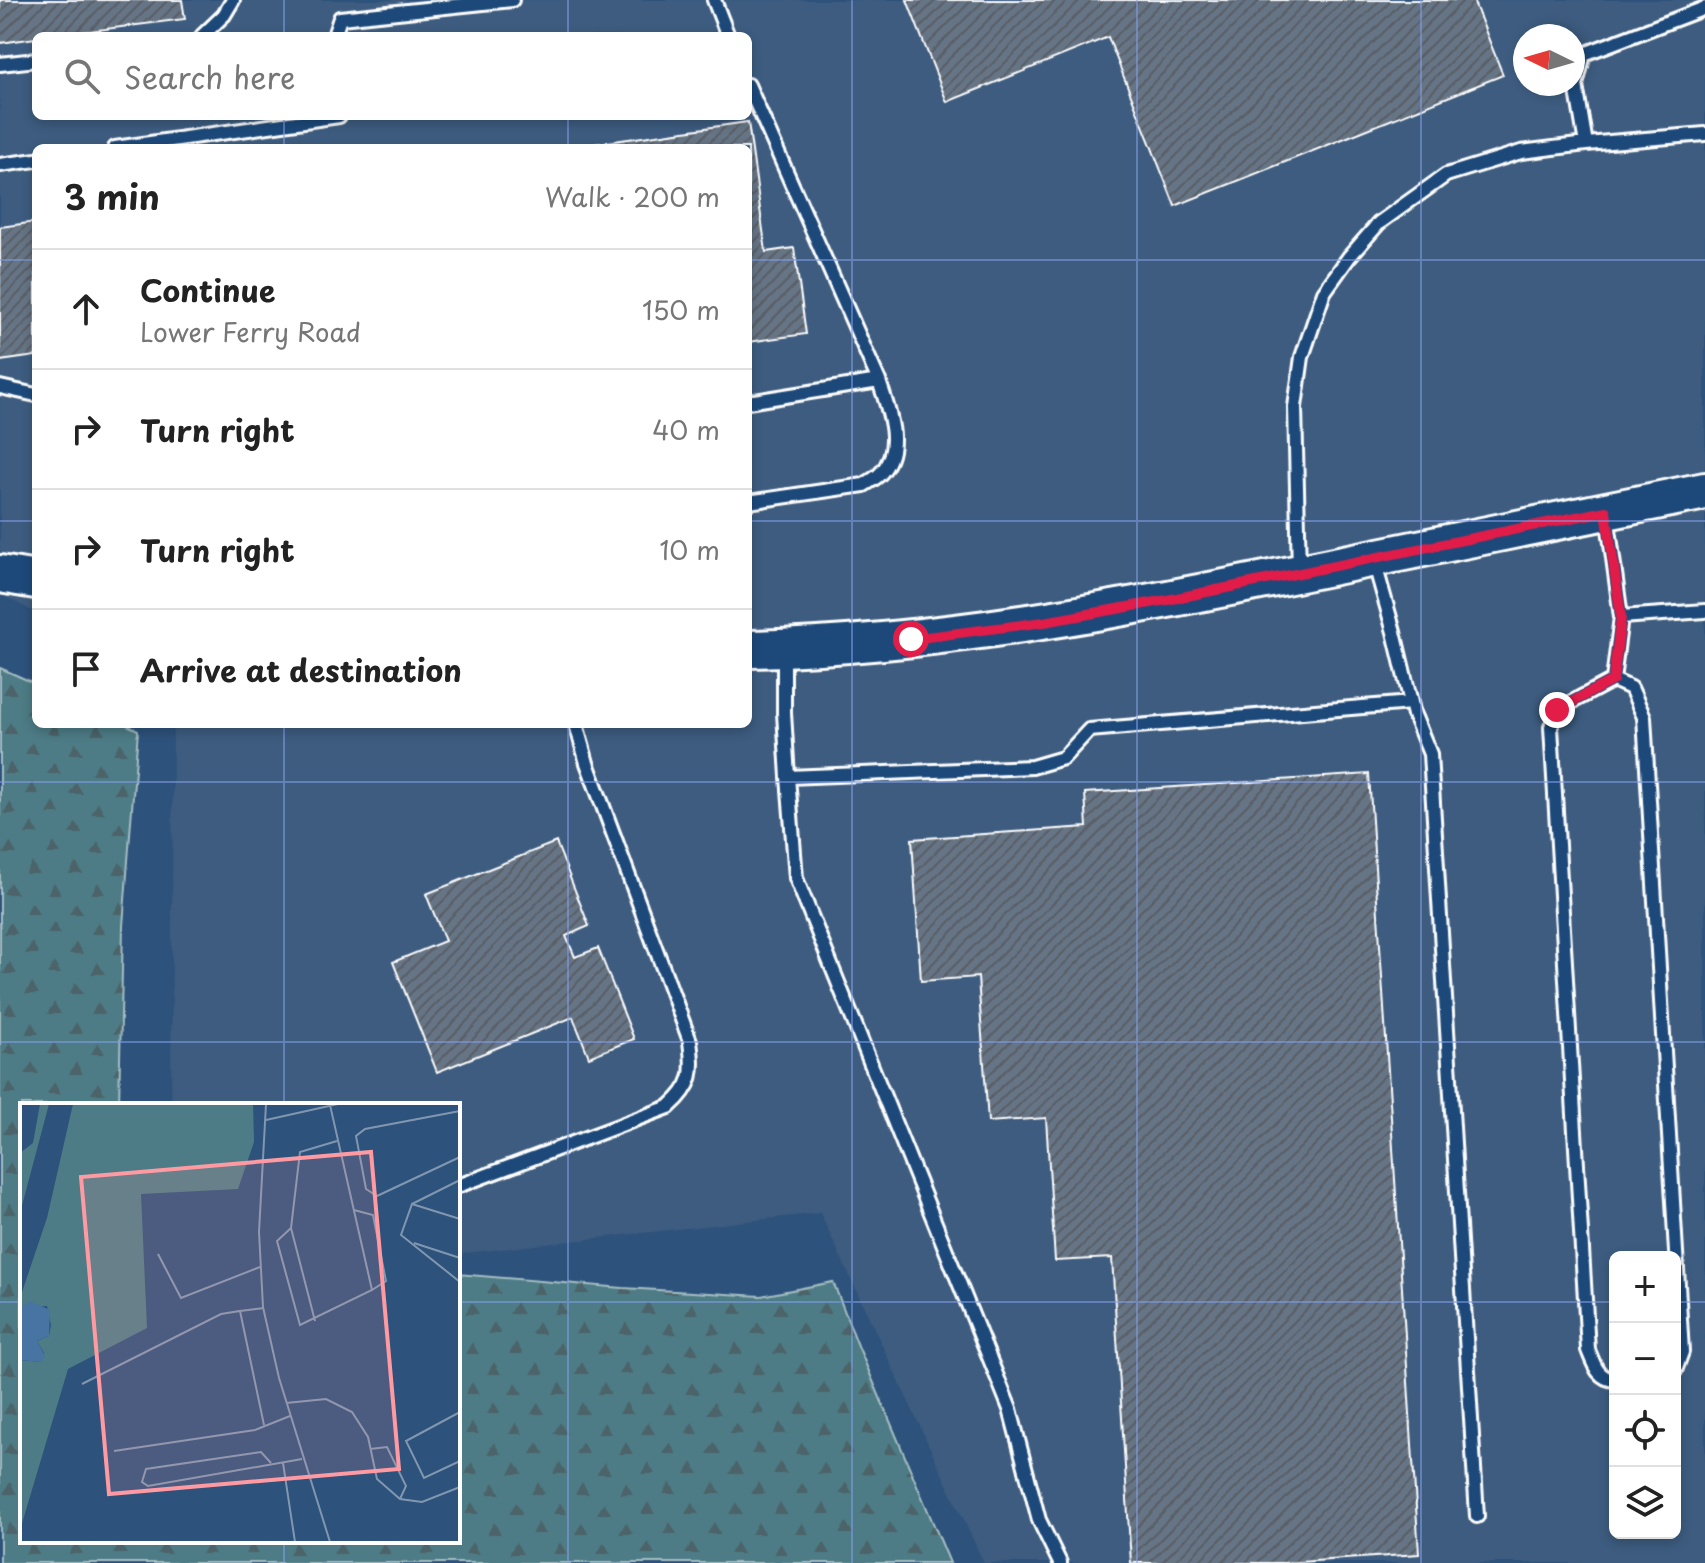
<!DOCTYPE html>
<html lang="en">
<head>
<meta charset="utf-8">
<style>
	:root { --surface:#fff; --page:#f6f6f6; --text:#222; --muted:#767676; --line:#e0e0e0 }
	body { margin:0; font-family:"Playpen Sans",sans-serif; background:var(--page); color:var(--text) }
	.controls { position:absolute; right:24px; bottom:24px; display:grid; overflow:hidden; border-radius:12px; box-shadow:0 4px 12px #0003 }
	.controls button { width:72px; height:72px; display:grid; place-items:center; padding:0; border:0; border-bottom:2px solid var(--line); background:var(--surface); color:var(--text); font:40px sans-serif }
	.compass { position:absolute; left:1513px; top:24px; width:72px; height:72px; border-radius:50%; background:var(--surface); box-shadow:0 4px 12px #0003; rotate:275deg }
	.stop { position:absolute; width:24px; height:24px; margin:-18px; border:6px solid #e11d48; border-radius:50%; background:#fff }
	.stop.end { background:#e11d48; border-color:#fff; box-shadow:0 2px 8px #0008 }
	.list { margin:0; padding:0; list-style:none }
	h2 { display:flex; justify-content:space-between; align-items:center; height:104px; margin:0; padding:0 32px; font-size:34px }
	h2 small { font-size:26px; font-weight:400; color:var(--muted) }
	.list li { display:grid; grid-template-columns:52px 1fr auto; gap:24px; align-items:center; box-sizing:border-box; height:120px; padding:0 32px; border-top:2px solid var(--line) }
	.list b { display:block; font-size:30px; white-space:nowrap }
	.list p { margin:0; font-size:26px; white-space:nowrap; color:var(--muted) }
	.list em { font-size:26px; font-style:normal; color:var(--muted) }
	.icon { flex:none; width:44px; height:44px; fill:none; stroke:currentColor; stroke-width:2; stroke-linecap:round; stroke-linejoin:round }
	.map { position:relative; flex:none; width:1705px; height:1563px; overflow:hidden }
	.search { position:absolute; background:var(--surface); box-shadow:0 4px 12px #0003; left:32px; top:32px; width:720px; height:88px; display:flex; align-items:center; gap:20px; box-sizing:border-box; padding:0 28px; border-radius:12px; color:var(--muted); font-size:30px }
	.panel { position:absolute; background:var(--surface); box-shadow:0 4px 12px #0003; left:32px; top:144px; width:720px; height:584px; border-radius:12px }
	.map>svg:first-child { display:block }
	.built { fill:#3e5c7f; fill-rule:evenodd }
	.forest { fill:url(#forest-firs); stroke:#a6bec2; stroke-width:2 }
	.building { fill:url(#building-hatch); stroke:#fff; stroke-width:2 }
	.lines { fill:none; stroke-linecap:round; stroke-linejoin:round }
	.lane-casing { stroke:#fff; stroke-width:18 }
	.secondary-casing { stroke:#fff; stroke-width:42 }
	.lane { stroke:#1f4a7a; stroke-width:12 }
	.secondary { stroke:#1f4a7a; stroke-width:36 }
	.route { stroke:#e11d48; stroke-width:10 }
	.grid { fill:none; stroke:#839eea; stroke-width:2; stroke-opacity:0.55 }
	.inset-road { fill:none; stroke:#8197b0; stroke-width:2 }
	.view { fill:#ff9aa2; fill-opacity:0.15; stroke:#ff9aa2; stroke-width:4 }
	.inset-edge { fill:none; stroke:#fff; stroke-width:4 }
</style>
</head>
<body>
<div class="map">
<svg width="1705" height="1563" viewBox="0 0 1705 1563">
	<defs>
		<pattern id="forest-firs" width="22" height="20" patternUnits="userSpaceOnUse" patternTransform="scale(2)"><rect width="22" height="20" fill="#4d7c86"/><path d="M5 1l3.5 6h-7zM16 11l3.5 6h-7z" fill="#4c6469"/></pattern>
		<pattern id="building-hatch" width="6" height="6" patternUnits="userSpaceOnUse" patternTransform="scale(2)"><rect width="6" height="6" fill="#667485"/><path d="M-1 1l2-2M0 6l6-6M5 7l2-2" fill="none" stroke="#585e66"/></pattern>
	</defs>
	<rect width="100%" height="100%" fill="#2d527c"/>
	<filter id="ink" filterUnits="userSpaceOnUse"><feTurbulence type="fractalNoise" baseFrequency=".0125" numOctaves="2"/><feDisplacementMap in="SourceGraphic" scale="16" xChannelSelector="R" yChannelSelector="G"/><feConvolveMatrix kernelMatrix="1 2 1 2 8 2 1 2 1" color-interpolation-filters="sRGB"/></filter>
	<g filter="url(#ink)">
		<path class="built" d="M0,0H1705V1563H984L820,1213L458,1254V1105H171L173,724H748V148H36V613L0,594ZM36,36H748V116H36ZM1525,36H1573V84H1525ZM1615,1257H1675V1533H1615Z"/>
		<path class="forest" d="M0,668L36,684V724H125L138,730L123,926L119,1105H22V1541H458V1274L623,1288L761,1296L833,1282L859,1348L950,1563H0Z"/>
		<path class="building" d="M0,0H182L185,19L50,36H36V38L0,43Z
			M907,0H1473L1503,75L1175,206L1108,37L947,102Z
			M748,122L766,252L794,248L806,334L748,342V148H565Z
			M36,222V356L0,361V227Z
			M1369,774L1419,1554L1284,1563H1131L1112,1258L1055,1261L1046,1118L988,1122L978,977L921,981L912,839L1087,827L1085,793Z
			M556,842L589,926L566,936L575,957L598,948L634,1039L589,1057L573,1017L437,1072L393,962L445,941L426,894Z"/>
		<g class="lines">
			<g class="lane-casing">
				<path id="lane" d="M714,0L728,36
					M202,36L224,15L233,0
					M334,36L340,18L512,0
					M0,64L36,60
					M748,85L879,381C888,409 905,448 880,474C876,478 869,482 864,485L748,502
					M1586,144L1576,85L1584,54L1705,8
					M115,148L339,116
					M0,165L36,160
					M0,387L36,395
					M748,402L879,381
					M1607,514L1621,617L1613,680
					M1374,561L1394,632L1414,715L1430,754L1477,1516
					M1299,570L1295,407L1302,357L1324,292L1349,257L1379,223L1446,175L1521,152L1586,144L1705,134
					M1621,617L1705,611
					M784,651V713L788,777
					M1613,680L1557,710L1551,727L1588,1350C1594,1365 1598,1379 1615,1380
					M1613,680L1631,688L1644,717L1682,1352L1675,1371
					M458,1186L669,1107C694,1085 694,1072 690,1041L587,763L576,724
					M1060,1563L1039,1520L1010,1409L796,878L788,777L1032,767L1063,758L1089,730L1411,703"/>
			</g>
			<g class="secondary-casing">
				<path id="secondary" d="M0,574L36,580
					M748,649C935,645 1118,610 1300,573C1435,546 1570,518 1705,491"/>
			</g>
			<use href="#lane" class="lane"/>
			<use href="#secondary" class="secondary"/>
		</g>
	</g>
	<g class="lines" filter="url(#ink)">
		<path class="route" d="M911,639L1044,622L1167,600L1606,511L1621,617L1613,680L1557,710"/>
	</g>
	<path class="grid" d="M284,0V36M568,0V36M852,0V1563M1137,0V1563M1421,0V1563M284,116V148M568,116V148M0,260H36M748,260H1705M0,521H36M748,521H1705M284,724V1105M568,724V1563M0,782H1705M0,1042H1705M0,1302H22M458,1302H1615M1675,1302H1705M284,1541V1563"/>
	<g transform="translate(20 1103)">
		<rect width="440" height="440" fill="#2d527c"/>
		<path d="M20,1H29L0,110V50L13,40Z" fill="#4d7c86"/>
		<path d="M53,1H233L234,39L218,86L121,91L127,225L48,266L0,427V257L20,259L24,250L17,238L29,233L31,222L27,203L0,205V195L27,115Z" fill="#4d7c86"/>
		<path d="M10,198L30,207L29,233L17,238L25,253L20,259L0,257V205Z" fill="#4774a2"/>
		<path class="inset-road" d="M246,1L239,129L243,204L259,275L310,439M310,2L352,187L280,222L257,138L271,125L280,49L317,38M440,8L345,26L336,33L346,86L357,93L440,54M246,17L318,1M392,101L440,77M334,107L353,112L366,178L352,187M440,116L392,101L381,132L440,179M271,125L295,218M394,140L440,155M138,151L161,195L240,164M220,208L244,205M62,281L201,211L220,208L244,322M266,300L306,296L332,309L348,334L357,376L380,396L402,399L440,384M440,309L386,338L404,375L440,358M350,346L367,344L386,383L380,396M94,348L235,327L270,313M251,360L241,349L126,366L122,379L128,383L282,356M263,360L275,439"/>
		<path class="view" d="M351,49L379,366L89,391L61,74Z"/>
		<rect width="440" height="440" class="inset-edge"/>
	</g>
</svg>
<div class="controls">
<button>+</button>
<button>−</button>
<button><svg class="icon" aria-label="locate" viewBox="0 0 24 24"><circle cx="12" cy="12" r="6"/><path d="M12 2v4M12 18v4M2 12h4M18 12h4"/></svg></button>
<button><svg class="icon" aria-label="layers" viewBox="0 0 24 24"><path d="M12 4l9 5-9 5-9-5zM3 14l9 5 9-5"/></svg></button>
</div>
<svg class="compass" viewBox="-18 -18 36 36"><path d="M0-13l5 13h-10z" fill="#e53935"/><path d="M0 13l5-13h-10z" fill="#767676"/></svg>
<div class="stop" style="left:911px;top:639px"></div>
<div class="stop end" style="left:1557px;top:710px"></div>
<div class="search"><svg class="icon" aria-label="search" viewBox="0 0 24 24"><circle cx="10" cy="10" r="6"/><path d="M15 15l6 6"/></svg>Search here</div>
<section class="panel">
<h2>3 min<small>Walk · 200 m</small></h2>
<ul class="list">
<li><svg class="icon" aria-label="ahead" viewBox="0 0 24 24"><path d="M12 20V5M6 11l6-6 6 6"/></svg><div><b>Continue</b><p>Lower Ferry Road</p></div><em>150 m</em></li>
<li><svg class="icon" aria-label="right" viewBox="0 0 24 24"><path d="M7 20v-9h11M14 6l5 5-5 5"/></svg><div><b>Turn right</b></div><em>40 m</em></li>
<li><svg class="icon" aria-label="right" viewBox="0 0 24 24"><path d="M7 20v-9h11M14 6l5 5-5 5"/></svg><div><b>Turn right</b></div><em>10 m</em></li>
<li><svg class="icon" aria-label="arrive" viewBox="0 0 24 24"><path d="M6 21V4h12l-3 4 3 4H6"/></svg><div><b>Arrive at destination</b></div></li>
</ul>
</section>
</div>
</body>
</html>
